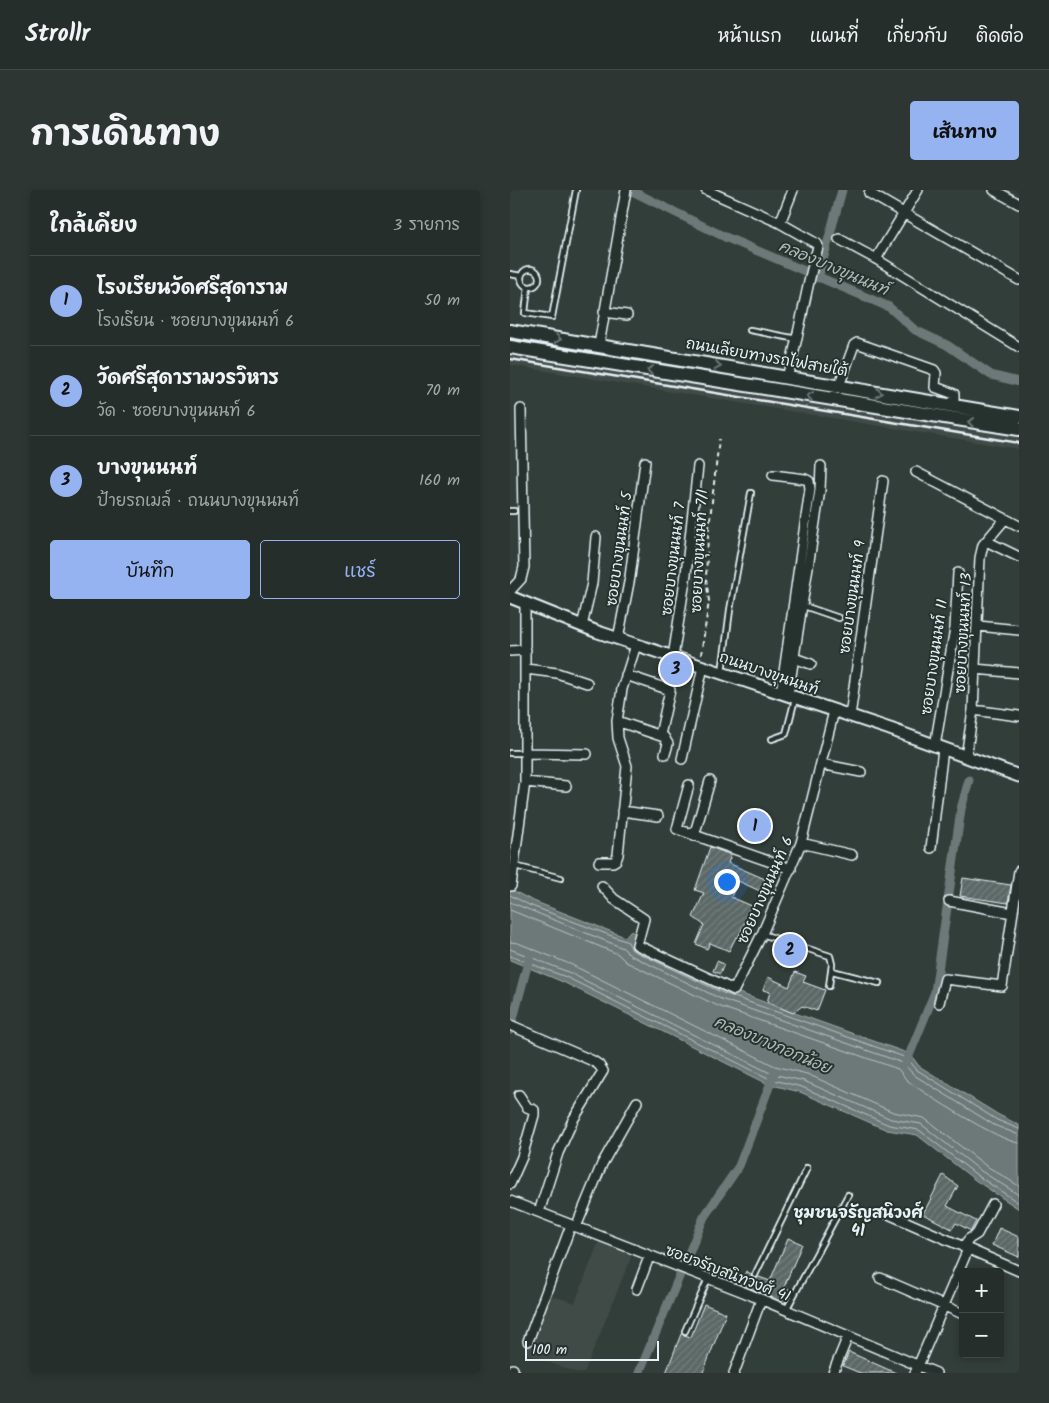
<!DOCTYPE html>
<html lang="th">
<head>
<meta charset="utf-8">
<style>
	:root { --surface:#262e2b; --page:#2e3633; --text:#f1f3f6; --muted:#a4a8a9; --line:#424a47; --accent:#95b2f1 }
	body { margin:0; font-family:Kalam,"Playpen Sans Thai",sans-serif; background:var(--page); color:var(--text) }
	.controls { position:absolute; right:15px; bottom:15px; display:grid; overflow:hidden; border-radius:5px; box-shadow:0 2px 8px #0003 }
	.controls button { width:45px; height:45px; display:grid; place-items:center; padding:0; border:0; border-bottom:1px solid var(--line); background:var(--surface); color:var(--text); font:25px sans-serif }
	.scale { position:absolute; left:15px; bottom:12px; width:134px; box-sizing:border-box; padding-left:5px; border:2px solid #e8f1f8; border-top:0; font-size:14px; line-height:18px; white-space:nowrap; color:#e8f1f8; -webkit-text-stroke:4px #26332d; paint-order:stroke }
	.you { position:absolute; left:216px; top:691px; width:18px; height:18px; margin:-12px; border:4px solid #fff; border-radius:50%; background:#1a73e8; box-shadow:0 0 0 8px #1a73e833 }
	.badge { display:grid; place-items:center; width:32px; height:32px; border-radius:50%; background:var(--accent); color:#111; font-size:16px; font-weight:700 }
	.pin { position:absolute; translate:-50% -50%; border:2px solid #fff; box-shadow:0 1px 5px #0006 }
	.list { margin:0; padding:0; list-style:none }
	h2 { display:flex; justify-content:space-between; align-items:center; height:65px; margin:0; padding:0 20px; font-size:21px }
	h2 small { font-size:16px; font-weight:400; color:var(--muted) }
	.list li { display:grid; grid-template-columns:32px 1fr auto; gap:15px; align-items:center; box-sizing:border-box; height:90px; padding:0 20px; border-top:1px solid var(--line) }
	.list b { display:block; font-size:19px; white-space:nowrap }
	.list p { margin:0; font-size:16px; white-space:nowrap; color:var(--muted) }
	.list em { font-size:16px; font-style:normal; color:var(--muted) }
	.actions { display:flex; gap:10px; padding:15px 20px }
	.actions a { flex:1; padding:11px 0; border:1px solid var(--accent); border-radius:5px; text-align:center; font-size:18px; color:var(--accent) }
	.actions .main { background:var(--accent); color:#111 }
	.map { position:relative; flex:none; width:509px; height:1183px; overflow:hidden; border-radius:5px }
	header { display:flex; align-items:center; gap:30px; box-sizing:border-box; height:70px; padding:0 25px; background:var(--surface); border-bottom:1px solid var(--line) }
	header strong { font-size:24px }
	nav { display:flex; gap:28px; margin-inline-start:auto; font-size:18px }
	.intro { display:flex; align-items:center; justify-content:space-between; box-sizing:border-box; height:120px; padding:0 30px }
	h1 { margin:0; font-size:35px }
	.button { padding:12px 22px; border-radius:5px; background:var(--accent); color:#111; font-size:18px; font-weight:700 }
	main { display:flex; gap:30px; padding:0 30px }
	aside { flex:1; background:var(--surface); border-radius:5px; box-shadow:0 2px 8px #0003 }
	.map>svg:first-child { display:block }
	.built { fill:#3f4b46 }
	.water { fill:#6d7978; stroke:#9ea9ab }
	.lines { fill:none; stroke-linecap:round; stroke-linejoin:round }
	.shore { stroke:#b7c1c5; stroke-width:1 }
	.canal { stroke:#6d7978; stroke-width:9 }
	.building { fill:url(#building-hatch); stroke:#e8f1f8 }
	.service-casing { stroke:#e8f1f8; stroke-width:8 }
	.minor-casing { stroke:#e8f1f8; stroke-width:12 }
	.tertiary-casing { stroke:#e8f1f8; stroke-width:15 }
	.secondary-casing { stroke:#e8f1f8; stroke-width:16 }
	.path { stroke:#e8f1f8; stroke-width:2; stroke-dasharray:5 4; stroke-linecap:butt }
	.service { stroke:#26332d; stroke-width:4.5 }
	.minor { stroke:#26332d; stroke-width:9 }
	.tertiary { stroke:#26332d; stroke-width:11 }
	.secondary { stroke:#26332d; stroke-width:12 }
	.rail { stroke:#e8f1f8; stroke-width:2.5 }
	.oneway { stroke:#6a7674 }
	.labels { text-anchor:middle; stroke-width:4; stroke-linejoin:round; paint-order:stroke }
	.street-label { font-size:15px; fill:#e8f1f8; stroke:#26332d }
	.water-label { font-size:16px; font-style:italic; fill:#b1bbbe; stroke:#26332d }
	.neighbourhood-label { font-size:16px; font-weight:bold; fill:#e8f1f8; stroke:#26332d }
</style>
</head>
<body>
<header>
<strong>Strollr</strong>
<nav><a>หน้าแรก</a><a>แผนที่</a><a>เกี่ยวกับ</a><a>ติดต่อ</a></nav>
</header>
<div class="intro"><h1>การเดินทาง</h1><a class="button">เส้นทาง</a></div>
<main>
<aside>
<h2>ใกล้เคียง<small>3 รายการ</small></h2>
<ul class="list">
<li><span class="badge">1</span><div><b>โรงเรียนวัดศรีสุดาราม</b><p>โรงเรียน · ซอยบางขุนนนท์ 6</p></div><em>50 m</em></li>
<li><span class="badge">2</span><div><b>วัดศรีสุดารามวรวิหาร</b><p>วัด · ซอยบางขุนนนท์ 6</p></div><em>70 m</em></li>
<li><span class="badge">3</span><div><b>บางขุนนนท์</b><p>ป้ายรถเมล์ · ถนนบางขุนนนท์</p></div><em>160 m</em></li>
</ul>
<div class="actions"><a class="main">บันทึก</a><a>แชร์</a></div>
</aside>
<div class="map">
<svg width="509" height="1183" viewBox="0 0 509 1183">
	<defs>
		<pattern id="building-hatch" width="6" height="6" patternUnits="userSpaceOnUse" patternTransform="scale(1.25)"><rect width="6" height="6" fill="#5c6865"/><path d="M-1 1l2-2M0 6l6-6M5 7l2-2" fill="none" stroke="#737e7c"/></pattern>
	</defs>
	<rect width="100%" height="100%" fill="#323e39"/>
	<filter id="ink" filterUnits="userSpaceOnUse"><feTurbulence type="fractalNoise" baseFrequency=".02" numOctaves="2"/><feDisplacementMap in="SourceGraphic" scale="10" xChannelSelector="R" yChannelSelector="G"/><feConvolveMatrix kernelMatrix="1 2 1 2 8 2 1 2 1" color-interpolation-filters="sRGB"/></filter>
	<g filter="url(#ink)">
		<path class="built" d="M0,161L509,241V259L0,175Z
			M89,1051L122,1065L74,1183H67L15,1163L32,1115L39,1105L65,1113Z"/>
		<path class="water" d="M0,699L21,710L115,747L120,741L127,744L124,754L226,802L400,864L409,876L489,925L509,935V1019L465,990L407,945L377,940L290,902L258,894L53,792L0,770Z"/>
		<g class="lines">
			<path class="shore" d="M0,705L19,715L118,752L122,760L213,803L397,868L407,880L487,930L509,939
				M0,712L113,758L120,765L211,809L393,873L404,885L484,935L509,945
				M0,720L108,764L116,772L208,816L388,879C392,883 394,888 398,891C415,904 491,952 509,953
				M0,752L8,753L62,775L265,876L297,884L383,922L414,928L475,975L509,996
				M0,759L58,782L262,884L294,891L381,929L411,934L471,981L509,1005
				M0,766L56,787L260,889L292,897L379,935L409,940L468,986L509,1013"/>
			<path class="canal" d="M120,0L215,47L379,117L405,140L437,155L481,185L509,192
				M308,88L332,0
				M0,840L20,765
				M396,873L425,802L451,619L459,590
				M129,1183L194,1027L229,976L264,884"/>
		</g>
		<path class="building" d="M200,657L221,665L218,673L255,689L250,701L228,691L221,707L242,716L228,748L226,747L219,761L200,753L197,759L186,754L194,735L183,727L194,703L185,700Z
			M453,688L501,695L498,713L450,706Z
			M207,771L214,774L210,784L203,781Z
			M285,782L296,786L293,792L315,800L307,821L292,816L283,823L257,812L260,802L253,800L258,787L279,797Z
			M433,985L448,996L437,1016L466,1031L461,1041L446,1033L442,1039L413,1024Z
			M489,1038L509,1047V1067L482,1055Z
			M278,1048L292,1054L274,1097L281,1100L275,1113L231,1094L236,1081L241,1084L244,1089L249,1087L260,1091Z
			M194,1114L216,1123L193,1183H156L171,1144L181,1147Z
			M339,1162L386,1183H350L333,1176Z"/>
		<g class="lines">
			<g class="service-casing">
				<path id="service" d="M11 88a9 9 0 1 1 18 0a9 9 0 1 1-18 0Z
					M0,84L11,86
					M18,97L15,123L42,127L66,0
					M240,140L287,149
					M0,321H4
					M291,415L329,428
					M212,482L220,420L241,303
					M262,549L276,544L285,509
					M0,563H16
					M5,676L51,688
					M252,744L320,766L322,774L319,796
					M322,781L369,793
					M245,1085L297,978
					M276,1120L338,1005
					M175,1141L198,1089"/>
			</g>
			<g class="minor-casing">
				<path id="minor" d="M196,0L270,33L307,54L308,57C295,100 290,144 277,187
					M484,0L509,14
					M359,3L509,90
					M270,33L283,0
					M329,49L366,69L509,157
					M366,69L408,0
					M94,122L117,125
					M89,155L116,0
					M329,196L344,155L347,153L424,180L426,183L425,197L444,204V216
					M406,282L509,336
					M263,285L295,289L299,291L300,299L271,503
					M476,351L509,367
					M0,401L11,389L14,377L11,219
					M72,436L82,393L86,347
					M468,436L509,440
					M108,449L120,387L135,272
					M0,461L16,460
					M163,467L176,384L188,276
					M284,468L301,474
					M16,479L47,483L77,493
					M465,479L509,483
					M116,485L160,500L150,545
					M278,505L310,300L311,276
					M463,520L509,526
					M340,526L373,291
					M107,531L154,547L158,554L155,564
					M425,556L445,438L448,383
					M16,563L77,564
					M456,567L463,520L470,368L473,355L495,329
					M172,569L193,477
					M311,574L351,582
					M15,592L56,596
					M179,595L167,639L281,679
					M112,621L148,626
					M184,646L200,591
					M291,653L342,665
					M421,658L433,559
					M89,672H103L106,670L108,665L117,576L108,548L107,531L112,499L126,455
					M1,696L15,592V414
					M92,696L104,709L134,729L127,755L224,800L252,744L291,653L324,521
					M439,711L502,723
					M429,813L435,789L492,796L509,681
					M0,835L83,871L89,875L93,881L63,930L48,963L29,1022
					M0,994L12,967L24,925V920L17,917L9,905
					M0,1011L236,1103L426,1183
					M376,1023L509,1081
					M66,1037L92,974L127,912
					M453,1057L459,1049L467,1044L483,1014
					M370,1088L453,1124
					M127,1099L139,1067
					M18,1151L61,1035
					M2,1183L3,1179
					M224,1183L251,1110
					M323,1183L338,1146
					M405,1183L458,1059"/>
			</g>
			<g class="tertiary-casing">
				<path id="tertiary" d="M0,407L85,441L380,539L509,586"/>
			</g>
			<g class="secondary-casing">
				<path id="secondary" d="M0,141L509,227
					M0,157L509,239"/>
			</g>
			<path class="path" d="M191,465L199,411L196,388L198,347L209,249"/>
			<use href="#service" class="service"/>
			<use href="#minor" class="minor"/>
			<use href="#tertiary" class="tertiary"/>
			<use href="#secondary" class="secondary"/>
			<path class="rail" d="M0,169L509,253"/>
		</g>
		<defs><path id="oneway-chevron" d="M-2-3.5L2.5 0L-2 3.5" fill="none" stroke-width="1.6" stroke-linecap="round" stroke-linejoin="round" transform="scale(1.25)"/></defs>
		<g class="oneway">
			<use href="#oneway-chevron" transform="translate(48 149) rotate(9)"/>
			<use href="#oneway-chevron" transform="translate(208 176) rotate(10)"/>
			<use href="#oneway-chevron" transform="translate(140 180) rotate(-171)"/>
			<use href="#oneway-chevron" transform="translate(369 203) rotate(10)"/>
			<use href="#oneway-chevron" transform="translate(300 206) rotate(-171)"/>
			<use href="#oneway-chevron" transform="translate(461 232) rotate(-171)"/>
		</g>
	</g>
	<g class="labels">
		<g class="street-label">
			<text transform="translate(257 167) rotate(10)" y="5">ถนนเลียบทางรถไฟสายใต้</text>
			<text transform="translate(109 359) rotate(-82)" y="5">ซอยบางขุนนนท์ 5</text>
			<text transform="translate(189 361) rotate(-87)" y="5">ซอยบางขุนนนท์ 7/1</text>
			<text transform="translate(163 369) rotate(-83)" y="5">ซอยบางขุนนนท์ 7</text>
			<text transform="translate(342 407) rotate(-82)" y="5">ซอยบางขุนนนท์ 9</text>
			<text transform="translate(453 443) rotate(-87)" y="5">ซอยบางขุนนนท์ 13</text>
			<text transform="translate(424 467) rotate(-82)" y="5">ซอยบางขุนนนท์ 11</text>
			<text transform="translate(259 483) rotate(19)" y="5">ถนนบางขุนนนท์</text>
			<text transform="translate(255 700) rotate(-66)" y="5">ซอยบางขุนนนท์ 6</text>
			<text transform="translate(218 1083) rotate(21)" y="5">ซอยจรัญสนิทวงศ์ 41</text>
		</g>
		<g class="water-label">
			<text transform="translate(324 77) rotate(23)" y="6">คลองบางขุนนนท์</text>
			<text transform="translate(263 854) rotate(23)" y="6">คลองบางกอกน้อย</text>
		</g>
		<g class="neighbourhood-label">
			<text x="348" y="1028">ชุมชนจรัญสนิวงศ์<tspan x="348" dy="18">41</tspan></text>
		</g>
	</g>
</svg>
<div class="controls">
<button>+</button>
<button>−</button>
</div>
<div class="scale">100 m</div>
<div class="you"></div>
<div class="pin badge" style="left:245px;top:636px">1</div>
<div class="pin badge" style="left:280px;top:760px">2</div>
<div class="pin badge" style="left:166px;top:479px">3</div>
</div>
</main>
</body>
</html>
